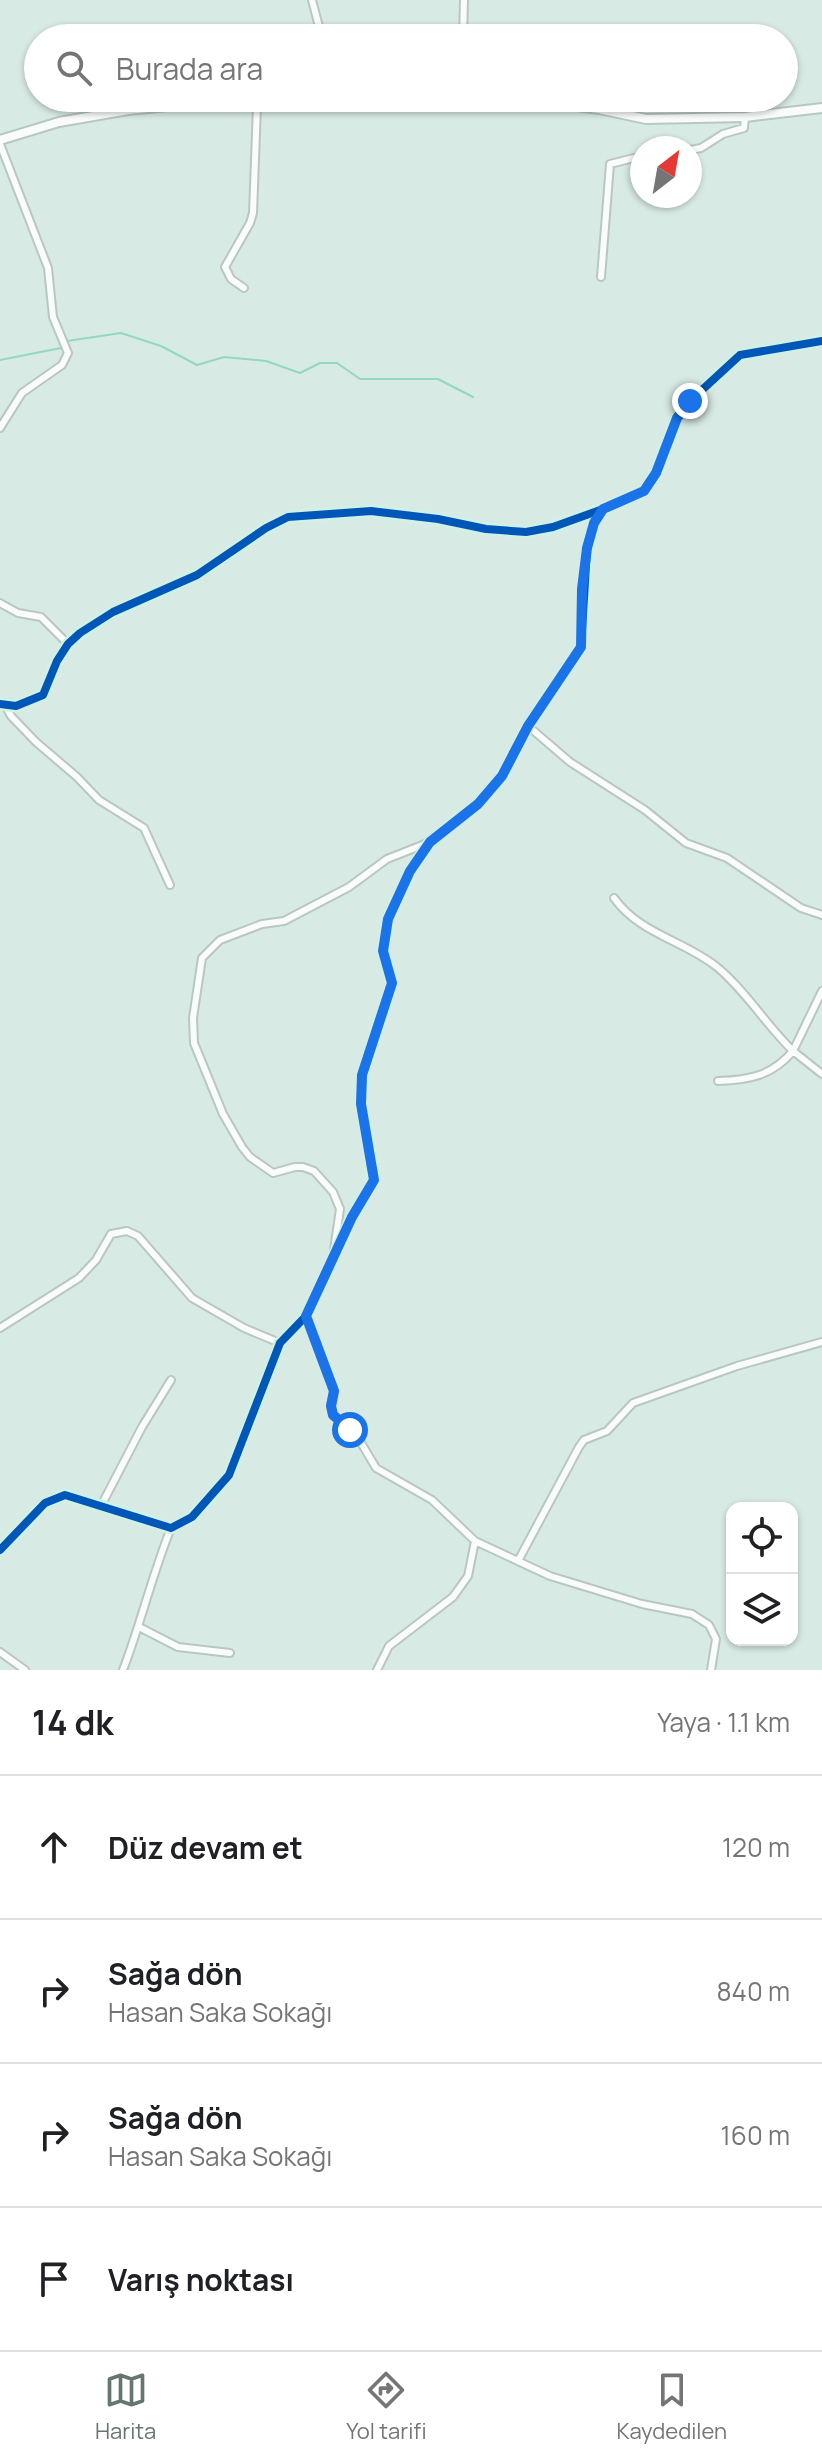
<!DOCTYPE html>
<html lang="tr">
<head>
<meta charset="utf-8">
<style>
	:root { --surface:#fff; --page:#f2f2f2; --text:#202124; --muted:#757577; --line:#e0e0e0; --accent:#667570 }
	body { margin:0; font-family:Manrope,sans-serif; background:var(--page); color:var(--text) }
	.controls { position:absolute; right:24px; bottom:24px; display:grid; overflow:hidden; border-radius:16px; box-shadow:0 2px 6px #0004 }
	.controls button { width:72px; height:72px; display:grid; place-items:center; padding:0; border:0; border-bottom:2px solid var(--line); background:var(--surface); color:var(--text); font:40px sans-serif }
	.compass { position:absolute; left:630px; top:136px; width:72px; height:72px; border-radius:50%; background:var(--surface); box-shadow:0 2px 6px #0004; rotate:31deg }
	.stop { position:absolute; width:24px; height:24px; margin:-18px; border:6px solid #1a73e8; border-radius:50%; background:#fff }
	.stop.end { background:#1a73e8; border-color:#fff; box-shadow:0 2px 8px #0008 }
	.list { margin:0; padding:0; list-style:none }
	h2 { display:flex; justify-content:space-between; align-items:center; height:104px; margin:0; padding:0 32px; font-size:34px }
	h2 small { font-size:26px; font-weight:400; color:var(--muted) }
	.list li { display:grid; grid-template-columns:52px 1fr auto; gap:24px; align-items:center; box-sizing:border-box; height:144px; padding:0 32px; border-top:2px solid var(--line) }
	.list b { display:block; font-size:30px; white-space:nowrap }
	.list p { margin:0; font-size:26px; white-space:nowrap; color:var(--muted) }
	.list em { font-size:26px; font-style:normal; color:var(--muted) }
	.icon { flex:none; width:44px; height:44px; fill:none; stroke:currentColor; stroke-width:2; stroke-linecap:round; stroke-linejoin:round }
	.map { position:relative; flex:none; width:822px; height:1670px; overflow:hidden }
	.search { position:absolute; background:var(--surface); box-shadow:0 2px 6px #0004; left:24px; right:24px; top:24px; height:88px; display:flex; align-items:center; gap:20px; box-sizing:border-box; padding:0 28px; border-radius:44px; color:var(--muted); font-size:30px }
	.sheet { height:680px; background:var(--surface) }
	nav { display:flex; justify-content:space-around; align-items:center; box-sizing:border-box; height:112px; border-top:2px solid var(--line); background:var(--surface); font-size:22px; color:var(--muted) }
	nav a { display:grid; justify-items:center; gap:4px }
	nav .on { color:var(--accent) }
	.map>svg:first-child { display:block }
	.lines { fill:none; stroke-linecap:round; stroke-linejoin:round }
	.stream { stroke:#93d8c2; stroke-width:2 }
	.minor-casing { stroke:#b9c7c2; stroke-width:10 }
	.tertiary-casing { stroke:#b9c7c2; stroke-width:12 }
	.minor { stroke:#f9fcfb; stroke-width:6 }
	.tertiary { stroke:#f9fcfb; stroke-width:8 }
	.cycleway-casing { stroke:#d0f2e6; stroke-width:13 }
	.cycleway { stroke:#0057b8; stroke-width:8 }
	.route { stroke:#1a73e8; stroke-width:10 }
</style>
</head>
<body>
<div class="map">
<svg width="822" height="1670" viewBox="0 0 822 1670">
	<rect width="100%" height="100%" fill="#d8eae4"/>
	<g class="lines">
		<path class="stream" d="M67,341L121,333L161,346L197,365L224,357L266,361L300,373L320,363H337L360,379H438L473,397
			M0,360L61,348"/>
		<g class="minor-casing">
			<path id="minor" d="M312,0L322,38
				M463,38L464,0
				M0,144L48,268L53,317L68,353L62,365L22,393L0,428
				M690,150L701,148L723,134L744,128L745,117
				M601,277L610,164L642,156
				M244,288L231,279L225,267L250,223L253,213L257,106
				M0,603L18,613L41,617L68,644
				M0,704L16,706L43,695L57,661L68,644L80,633L113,612L197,575L266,528L288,517L371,511L438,519L486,529L526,532L553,527L603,509
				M5,705L11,716L36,742L77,777L99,800L144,828L170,885
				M528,726L570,762L645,810L686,843L727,858L801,908L822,915
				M614,898C640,934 683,940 717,967C746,991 766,1025 793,1051C772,1076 749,1080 718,1081
				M822,991L793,1051L822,1074
				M334,1250L340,1209L333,1192L314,1171L303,1167H295L273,1173L250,1157L242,1147L223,1114L194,1043L193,1018L202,958L220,940L262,924L284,921L349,887L387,859L430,842
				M306,1316L334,1391L331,1406L333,1415L343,1421L360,1441L376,1468L432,1500L475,1541L550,1576L642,1604L692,1614L709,1625L716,1639L711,1670
				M0,1328L79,1278L96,1260L111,1234L127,1231L138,1236L192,1298L244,1328L280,1343
				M101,1506L142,1427L171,1380
				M518,1561L579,1447L584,1440L607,1431L633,1403L737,1366L822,1342
				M139,1627L178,1647L230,1653
				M0,1652L25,1670
				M123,1670C141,1623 152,1575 171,1528
				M377,1670L389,1646L453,1597L468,1576L475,1541"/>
		</g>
		<g class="tertiary-casing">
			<path id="tertiary" d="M517,98L599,109L646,119L745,117L822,108
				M0,140L59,122L128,110L188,104L253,106L308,98
				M0,1550L45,1503L65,1495L171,1528L192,1517L229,1475L280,1343L306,1316L352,1217L374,1180L361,1104L362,1075L392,983L383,951L388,919L410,871L430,842L478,804L502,776L528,726L581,647L587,548L594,523L603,509L644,491L656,473L677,418L690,401L740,355L822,341"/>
		</g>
		<use href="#minor" class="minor"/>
		<use href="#tertiary" class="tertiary"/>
		<g class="cycleway-casing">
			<path id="cycleway" d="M0,704L16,706L43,695L57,661L68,644L80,633L113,612L197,575L266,528L288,517L371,511L438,519L486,529L526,532L553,527L603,509
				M0,1550L45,1503L65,1495L171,1528L192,1517L229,1475L280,1343L306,1316L352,1217L374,1180L361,1104L362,1075L392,983L383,951L388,919L410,871L430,842L478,804L502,776L528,726L581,647L587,548L594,523L603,509L644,491L656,473L677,418L690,401L740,355L822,341"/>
		</g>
		<use href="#cycleway" class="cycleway"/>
	</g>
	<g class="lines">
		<path class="route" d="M350,1430L333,1415L331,1406L334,1391L306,1316L352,1217L374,1180L361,1104L362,1075L392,983L383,951L388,919L410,871L430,842L478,804L502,776L528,726L581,647L582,589L587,548L594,523L603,509L644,491L656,473L677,418L690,401"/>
	</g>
</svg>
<div class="controls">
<button><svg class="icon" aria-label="locate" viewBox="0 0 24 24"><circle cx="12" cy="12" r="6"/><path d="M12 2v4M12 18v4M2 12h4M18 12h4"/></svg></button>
<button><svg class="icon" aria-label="layers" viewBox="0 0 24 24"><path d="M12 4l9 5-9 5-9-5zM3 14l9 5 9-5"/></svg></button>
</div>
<svg class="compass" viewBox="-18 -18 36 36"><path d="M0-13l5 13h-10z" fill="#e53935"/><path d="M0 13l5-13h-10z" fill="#757577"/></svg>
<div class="stop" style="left:350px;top:1430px"></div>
<div class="stop end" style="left:690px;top:401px"></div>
<div class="search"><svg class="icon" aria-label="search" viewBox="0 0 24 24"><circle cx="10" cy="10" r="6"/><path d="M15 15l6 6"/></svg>Burada ara</div>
</div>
<section class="sheet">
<h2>14 dk<small>Yaya · 1.1 km</small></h2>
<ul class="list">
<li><svg class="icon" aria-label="ahead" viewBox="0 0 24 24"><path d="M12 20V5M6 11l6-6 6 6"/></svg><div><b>Düz devam et</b></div><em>120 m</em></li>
<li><svg class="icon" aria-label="right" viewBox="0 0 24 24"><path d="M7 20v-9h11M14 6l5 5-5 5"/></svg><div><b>Sağa dön</b><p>Hasan Saka Sokağı</p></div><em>840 m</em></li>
<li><svg class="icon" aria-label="right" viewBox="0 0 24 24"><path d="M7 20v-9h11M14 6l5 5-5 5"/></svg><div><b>Sağa dön</b><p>Hasan Saka Sokağı</p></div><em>160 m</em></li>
<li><svg class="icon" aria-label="arrive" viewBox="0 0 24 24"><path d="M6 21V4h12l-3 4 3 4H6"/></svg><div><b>Varış noktası</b></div></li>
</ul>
</section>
<nav>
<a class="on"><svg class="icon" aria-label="map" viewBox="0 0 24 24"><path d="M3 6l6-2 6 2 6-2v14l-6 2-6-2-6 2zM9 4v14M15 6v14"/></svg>Harita</a>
<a><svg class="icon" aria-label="directions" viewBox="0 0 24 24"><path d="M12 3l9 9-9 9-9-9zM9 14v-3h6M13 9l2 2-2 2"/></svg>Yol tarifi</a>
<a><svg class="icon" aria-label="saved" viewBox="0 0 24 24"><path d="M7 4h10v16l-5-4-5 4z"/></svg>Kaydedilen</a>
</nav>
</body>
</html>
